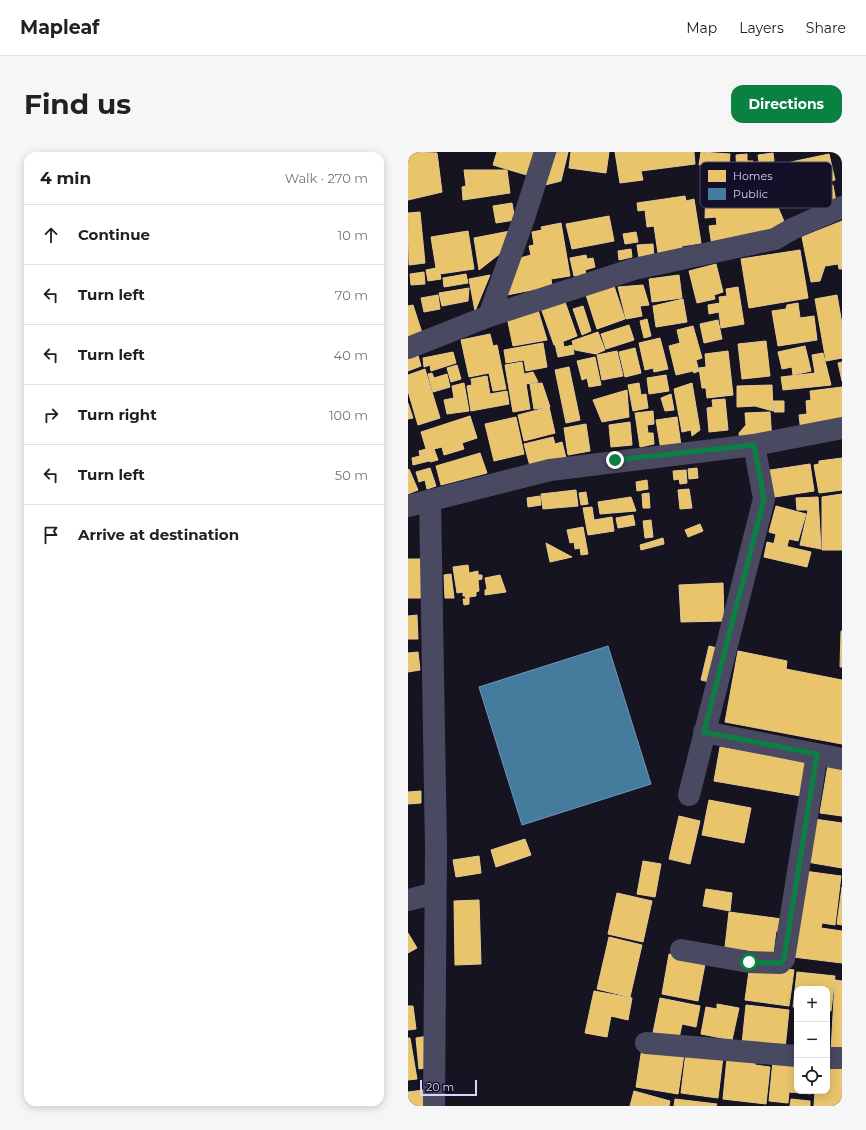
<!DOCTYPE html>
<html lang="en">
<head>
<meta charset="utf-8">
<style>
	:root { --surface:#fff; --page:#f6f6f6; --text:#202124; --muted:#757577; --line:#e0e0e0; --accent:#0b8043 }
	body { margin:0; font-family:Montserrat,sans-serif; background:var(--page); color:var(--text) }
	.controls { position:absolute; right:12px; bottom:12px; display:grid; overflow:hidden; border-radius:8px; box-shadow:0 2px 10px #0003 }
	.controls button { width:36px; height:36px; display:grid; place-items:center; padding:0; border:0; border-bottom:1px solid var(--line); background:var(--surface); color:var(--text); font:20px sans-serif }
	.scale { position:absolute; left:12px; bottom:10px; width:57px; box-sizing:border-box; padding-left:4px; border:2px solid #d9d4ff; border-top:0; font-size:11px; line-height:14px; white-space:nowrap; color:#d9d4ff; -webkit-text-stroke:3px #130f26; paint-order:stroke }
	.stop { position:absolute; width:12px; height:12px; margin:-9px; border:3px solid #0b8043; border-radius:50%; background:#fff }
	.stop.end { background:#0b8043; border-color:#fff; box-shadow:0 1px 4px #0008 }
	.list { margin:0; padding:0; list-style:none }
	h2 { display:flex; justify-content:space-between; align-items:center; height:52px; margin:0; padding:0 16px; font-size:17px }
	h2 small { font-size:13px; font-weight:400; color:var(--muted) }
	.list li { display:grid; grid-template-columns:26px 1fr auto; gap:12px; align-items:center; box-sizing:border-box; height:60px; padding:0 16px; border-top:1px solid var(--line) }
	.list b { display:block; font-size:15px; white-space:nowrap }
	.list em { font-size:13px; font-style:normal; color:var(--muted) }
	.icon { flex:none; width:22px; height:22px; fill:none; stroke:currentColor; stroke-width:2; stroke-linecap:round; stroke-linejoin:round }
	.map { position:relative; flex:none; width:434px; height:954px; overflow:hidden; border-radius:12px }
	header { display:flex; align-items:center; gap:24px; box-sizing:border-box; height:56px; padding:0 20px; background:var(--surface); border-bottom:1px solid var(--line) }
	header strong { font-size:19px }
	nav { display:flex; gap:22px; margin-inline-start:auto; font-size:14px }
	.intro { display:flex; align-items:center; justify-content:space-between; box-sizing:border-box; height:96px; padding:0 24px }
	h1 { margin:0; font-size:28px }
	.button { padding:10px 18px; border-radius:12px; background:var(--accent); color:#fff; font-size:14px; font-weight:700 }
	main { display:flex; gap:24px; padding:0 24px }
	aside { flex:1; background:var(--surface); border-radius:12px; box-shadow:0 2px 10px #0003 }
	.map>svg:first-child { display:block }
	.homes { fill:#e9c46a; stroke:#e4c997 }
	.public { fill:#457b9d; stroke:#7196ba }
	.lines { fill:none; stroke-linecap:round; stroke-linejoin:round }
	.minor { stroke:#4a4962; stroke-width:22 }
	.tertiary { stroke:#4a4962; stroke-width:22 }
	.route { stroke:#0b8043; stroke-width:5 }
	.key { fill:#130f26; stroke:#4e4a67; stroke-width:1 }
	.key-label { font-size:11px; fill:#d9d4ff }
</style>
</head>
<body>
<header>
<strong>Mapleaf</strong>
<nav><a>Map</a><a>Layers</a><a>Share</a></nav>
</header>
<div class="intro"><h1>Find us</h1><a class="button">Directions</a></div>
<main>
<aside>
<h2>4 min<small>Walk · 270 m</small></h2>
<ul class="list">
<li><svg class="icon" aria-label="ahead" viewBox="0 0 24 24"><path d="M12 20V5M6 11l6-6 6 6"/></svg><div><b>Continue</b></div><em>10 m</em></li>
<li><svg class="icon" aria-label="left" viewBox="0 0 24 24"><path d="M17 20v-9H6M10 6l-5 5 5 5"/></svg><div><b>Turn left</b></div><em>70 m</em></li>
<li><svg class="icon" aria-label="left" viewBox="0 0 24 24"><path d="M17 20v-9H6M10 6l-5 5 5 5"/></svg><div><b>Turn left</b></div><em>40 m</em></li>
<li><svg class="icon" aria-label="right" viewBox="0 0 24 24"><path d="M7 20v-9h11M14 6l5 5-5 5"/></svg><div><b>Turn right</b></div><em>100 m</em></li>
<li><svg class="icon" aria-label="left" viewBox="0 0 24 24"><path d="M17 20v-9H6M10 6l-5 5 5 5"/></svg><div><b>Turn left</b></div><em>50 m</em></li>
<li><svg class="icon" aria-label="arrive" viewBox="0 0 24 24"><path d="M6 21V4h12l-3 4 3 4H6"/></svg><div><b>Arrive at destination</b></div></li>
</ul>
</aside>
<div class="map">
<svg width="434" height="954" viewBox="0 0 434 954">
	<rect width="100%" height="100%" fill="#161421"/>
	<path class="homes" d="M0,0L29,1L34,40L0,48Z
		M89,0H129L122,24L85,13Z
		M160,0L153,29L137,33L146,1Z
		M163,0H201L198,21L161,16Z
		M207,0H286L287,12L233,19L235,28L212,31Z
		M293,0L322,2L321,15H315V30H297V13H291Z
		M365,1L366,9L363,10L365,18L367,17L370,32H367L369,44L353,46L347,10H351L350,3Z
		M339,2V9H345L346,37L340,38V40L330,41L328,3Z
		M421,2L427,28L388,37L383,10Z
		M56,18H99L102,41L55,48L54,35L58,34Z
		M425,33L428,50L415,52L411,36Z
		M322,37V47L337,45L338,55L358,52L369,53L378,74L304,94L301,74L309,73L308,65L297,66L298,39Z
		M277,44L278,49L286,47L293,91L274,94V98L250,101L246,74L239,75L237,58L230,59L229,51Z
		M104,51L107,68L88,71L85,54Z
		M12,60L17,111L1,113L0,61Z
		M201,64L206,89L164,97L158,72Z
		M434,69V117H431L430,112L417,114L412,129L403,130L394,85Z
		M153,71L162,124L143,127L144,134L99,143L106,111L112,110V106L123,103L121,94L126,93L124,80L134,78L133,75Z
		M60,79L66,117L32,122L33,127L20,129L18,118L28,116L23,85Z
		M102,79L98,97L71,118L66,86Z
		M228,80L230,90L217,92L215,82Z
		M245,92L246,106L231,107L229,93Z
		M223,97L224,105L211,108L210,99Z
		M392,98L400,146L341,156L333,107Z
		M178,103L179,107L185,106L187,115L177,118L178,122L166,124L162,106Z
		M308,112L315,140L306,143L307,147L289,151L281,119Z
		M16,120L17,132L3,133L2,122Z
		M58,122L60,131L36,135L35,126Z
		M82,123L67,159L61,127Z
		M271,123L274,146L244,150L241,127Z
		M235,133L241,153L232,154L234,164L218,167L210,135Z
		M206,134L217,167L189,177L178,143Z
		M330,135L336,172L313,176L311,160L301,162L300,153L312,151L311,145L319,144L318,137Z
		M61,136L60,149L34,154L31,141Z
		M30,143L32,157L16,160L13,146Z
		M429,143L434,172V206L418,209L407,147Z
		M156,147L169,184L146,193L133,156Z
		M275,147L279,170L248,175L245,154Z
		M390,151L392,166L406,164L409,188L370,194L364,159L378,157L379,153Z
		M5,153L16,187L0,189V154Z
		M175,154L183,179L174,183L165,157Z
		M130,158L139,188L105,194L99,165Z
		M239,167L243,184L236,186L232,169Z
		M310,168L314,187L296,191L292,172Z
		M221,173L226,188L198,197L193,182Z
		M285,174L294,206L288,208L291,219L286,221L285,219L268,223L261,194L272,191L269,178Z
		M190,180L197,198L188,202L167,198L164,189Z
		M82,182L85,194L89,193L98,237L85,239L81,221L61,225L53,188Z
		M252,186L260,217L246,220L245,216L237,218L231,191Z
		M358,189L362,224L334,227L330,192Z
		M155,190L156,195L165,193L166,202L150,205L147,192Z
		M135,191L139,215L118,219L116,208L98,211L96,198Z
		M397,194L403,219L385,223L384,215L374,217L370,200Z
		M227,196L233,221L217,225L211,200Z
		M209,199L215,224L194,228L189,203Z
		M320,199L325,243L299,246L298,236H294L291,216L298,215L297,202Z
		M9,200L13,214L0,219V204Z
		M45,200L48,211L23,219L22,213L16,215L15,206Z
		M415,201L423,233L375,238L373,225L407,221L404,203Z
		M187,205L193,233L181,235L179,226L174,228L169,209Z
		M114,210L116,222L125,220L130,230L118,232L122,257L105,260L97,213Z
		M434,210V229L430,211Z
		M49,213L53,227L43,230L39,216Z
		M161,215L172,268L158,271L147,218Z
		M17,217L32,266L10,273L0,239V223Z
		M24,221L26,226L39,222L42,235L25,240L20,222Z
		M258,223L261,239L241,242L239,226Z
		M79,224L82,242L99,239L101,252L63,259L59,234L64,233L63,227Z
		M56,231L61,259L39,262L36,248L46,246L44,234Z
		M134,231L142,255L126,257L122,232Z
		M231,231L233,243L238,242L240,256L225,259L220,233Z
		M284,231L292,278L284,284L283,278L274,280L266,237Z
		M364,233L365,259L347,254L329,255V234Z
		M434,235V275L393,280L391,263L399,262L398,249L403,248L402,239Z
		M219,238L221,265L194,270L185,248Z
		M263,242L266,258L257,259L253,246Z
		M317,247L320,278L301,280L299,256L305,255L304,248Z
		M365,249H376V260H366Z
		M0,251L5,266L0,267Z
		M141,255L147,281L116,289L110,263Z
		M245,259L246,272L239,273L240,281H245L246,292L232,295L227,261Z
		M362,260L364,289L332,290L331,281L338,273L337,261Z
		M62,264L69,286L54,291L56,297L36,303L34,295L26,297L30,308L22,310L13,280Z
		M108,265L116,302L86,309L77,272Z
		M269,265L273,294L253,298L248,268Z
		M222,270L224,293L203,295L201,273Z
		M178,272L182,299L160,303L156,276Z
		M145,285L147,292L154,290L158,306L122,314L116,292Z
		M18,297L21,309L5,313L4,306L12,304L11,299Z
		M72,301L79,321L33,333L28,314Z
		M434,306V338L411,341L406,313L411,312V309Z
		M402,312L406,339L360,346L356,319Z
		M22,316L28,334L19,337L17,328L11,330L8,320Z
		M289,316L290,326L281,327L280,317Z
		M1,317L10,338L0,342V318Z
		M278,318L279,331L272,332L271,327L266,328L265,319Z
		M239,328L240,337L229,339L228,330Z
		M281,337L284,356L272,357L270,338Z
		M168,338L170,354L135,357L133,342Z
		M178,340L180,352L173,353L171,341Z
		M241,341L242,356H235L234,342Z
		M434,342V398H414V345Z
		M132,344L133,353L120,355L119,346Z
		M223,345L228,359L192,362L190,350Z
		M410,345L413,397L392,393L400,358H389L388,346Z
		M368,354L398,362L390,389L381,387L379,394L366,391L368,382L361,380Z
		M184,355L186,368L204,365L206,379L180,383L175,356Z
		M225,363L227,373L210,376L208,366Z
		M243,368L245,385L237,386L235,369Z
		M292,372L295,379L280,385L277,378Z
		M175,375L180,402L173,403L172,396L167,397L166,390L162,391L159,378Z
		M255,386L256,392L233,398L232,393Z
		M359,390L403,400L399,415L356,405Z
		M138,391L164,405L142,410Z
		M0,407H14V446H0Z
		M60,413L61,421L70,419V423H74V427L70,428L71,439L68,440V444L61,445V452L56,453L55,447H58L57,444H55V440L49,441L45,415Z
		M43,422L46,446H37L36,423Z
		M92,423L98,440L77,443V438L79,437L77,426Z
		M315,431L316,469L273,470L271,433Z
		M9,463L10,487H0V464Z
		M433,479H434V515H432Z
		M301,494L313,497L306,531L293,528Z
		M330,499L379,509L378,517L434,528V592L317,570Z
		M10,500L12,518L0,520V501Z
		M312,595L398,610L393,644L306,629Z
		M420,613L434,615V664L412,661Z
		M13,639V651L0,652V640Z
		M301,648L343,656L336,691L294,683Z
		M271,664L292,669L282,712L261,707Z
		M406,667L434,671V716L399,710Z
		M117,687L123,703L88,715L83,698Z
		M71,704L73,721L48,725L45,708Z
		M235,709L253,712L247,745L229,742Z
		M396,719L433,724L427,773L414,771L413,776L434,779V811L385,805Z
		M434,735V773L429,772Z
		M298,737L324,741L322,759L295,754Z
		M209,741L244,749L235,790L200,782Z
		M71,748L73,812L47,813L46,749Z
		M321,760L374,767L372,780L368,779L365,802L317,795Z
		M0,781L9,796L0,801Z
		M201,785L234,793L222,845L189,837Z
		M261,802L293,808L297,812L290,849L254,842Z
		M342,812L386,818L381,854L337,848Z
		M389,820L427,824L423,859H419V837H389V856L385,855Z
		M427,828L434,829V900L423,899Z
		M186,839L224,846L220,868L203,864L199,885L177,881Z
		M252,846L292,854L288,875L274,872L270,891L244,886Z
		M309,852L331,856L324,888L293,882L298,855L309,857Z
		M338,853L381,858L377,897L334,892Z
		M0,854H5L8,877L0,878Z
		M419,865L421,866L419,893Z
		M389,870V900H386Z
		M20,884L24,915L11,917L8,886Z
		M0,886H2L9,927L0,928Z
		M234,896L276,902L270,942L228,935Z
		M278,900L315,905L310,946L273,941Z
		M319,906L347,909V913L362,915L358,952L315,947Z
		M365,909L389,912V939H403V942L381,940L380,951L361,949Z
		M419,913L434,914V954H406L407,939H419Z
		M16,938L19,954H0V940Z
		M226,939L262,949L261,954H222Z
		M267,947L309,952L308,954H266Z
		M383,947L402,949V954H382Z"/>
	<path class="public" d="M200,494L243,632L114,673L71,535Z"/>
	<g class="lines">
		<path class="minor" d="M81,164L116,66L137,0
			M0,196L81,164L226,117L367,87L384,77L434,55
			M22,348L28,696L26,954
			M296,580L434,607
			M281,643L356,347L346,293
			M0,748L27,741
			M273,798L341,810L372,811L376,807L409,602
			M238,891L389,904
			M419,906H434"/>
		<path class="tertiary" d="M0,354L142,318L346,293L434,276"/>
	</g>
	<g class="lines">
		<path class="route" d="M207,308L346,293L356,347L296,580L409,602L376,807L372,811L341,810"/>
	</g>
	<rect x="292" y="10" width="132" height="46" rx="6" class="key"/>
	<rect x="300" y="18" width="18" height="12" fill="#e9c46a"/>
	<rect x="300" y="36" width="18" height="12" fill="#457b9d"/>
	<g class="key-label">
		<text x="325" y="28">Homes</text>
		<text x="325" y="46">Public</text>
	</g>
</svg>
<div class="controls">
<button>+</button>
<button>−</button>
<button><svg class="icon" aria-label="locate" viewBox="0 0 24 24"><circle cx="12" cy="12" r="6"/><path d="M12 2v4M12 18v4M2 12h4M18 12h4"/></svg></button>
</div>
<div class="scale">20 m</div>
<div class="stop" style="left:341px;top:810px"></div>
<div class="stop end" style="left:207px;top:308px"></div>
</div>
</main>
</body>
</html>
